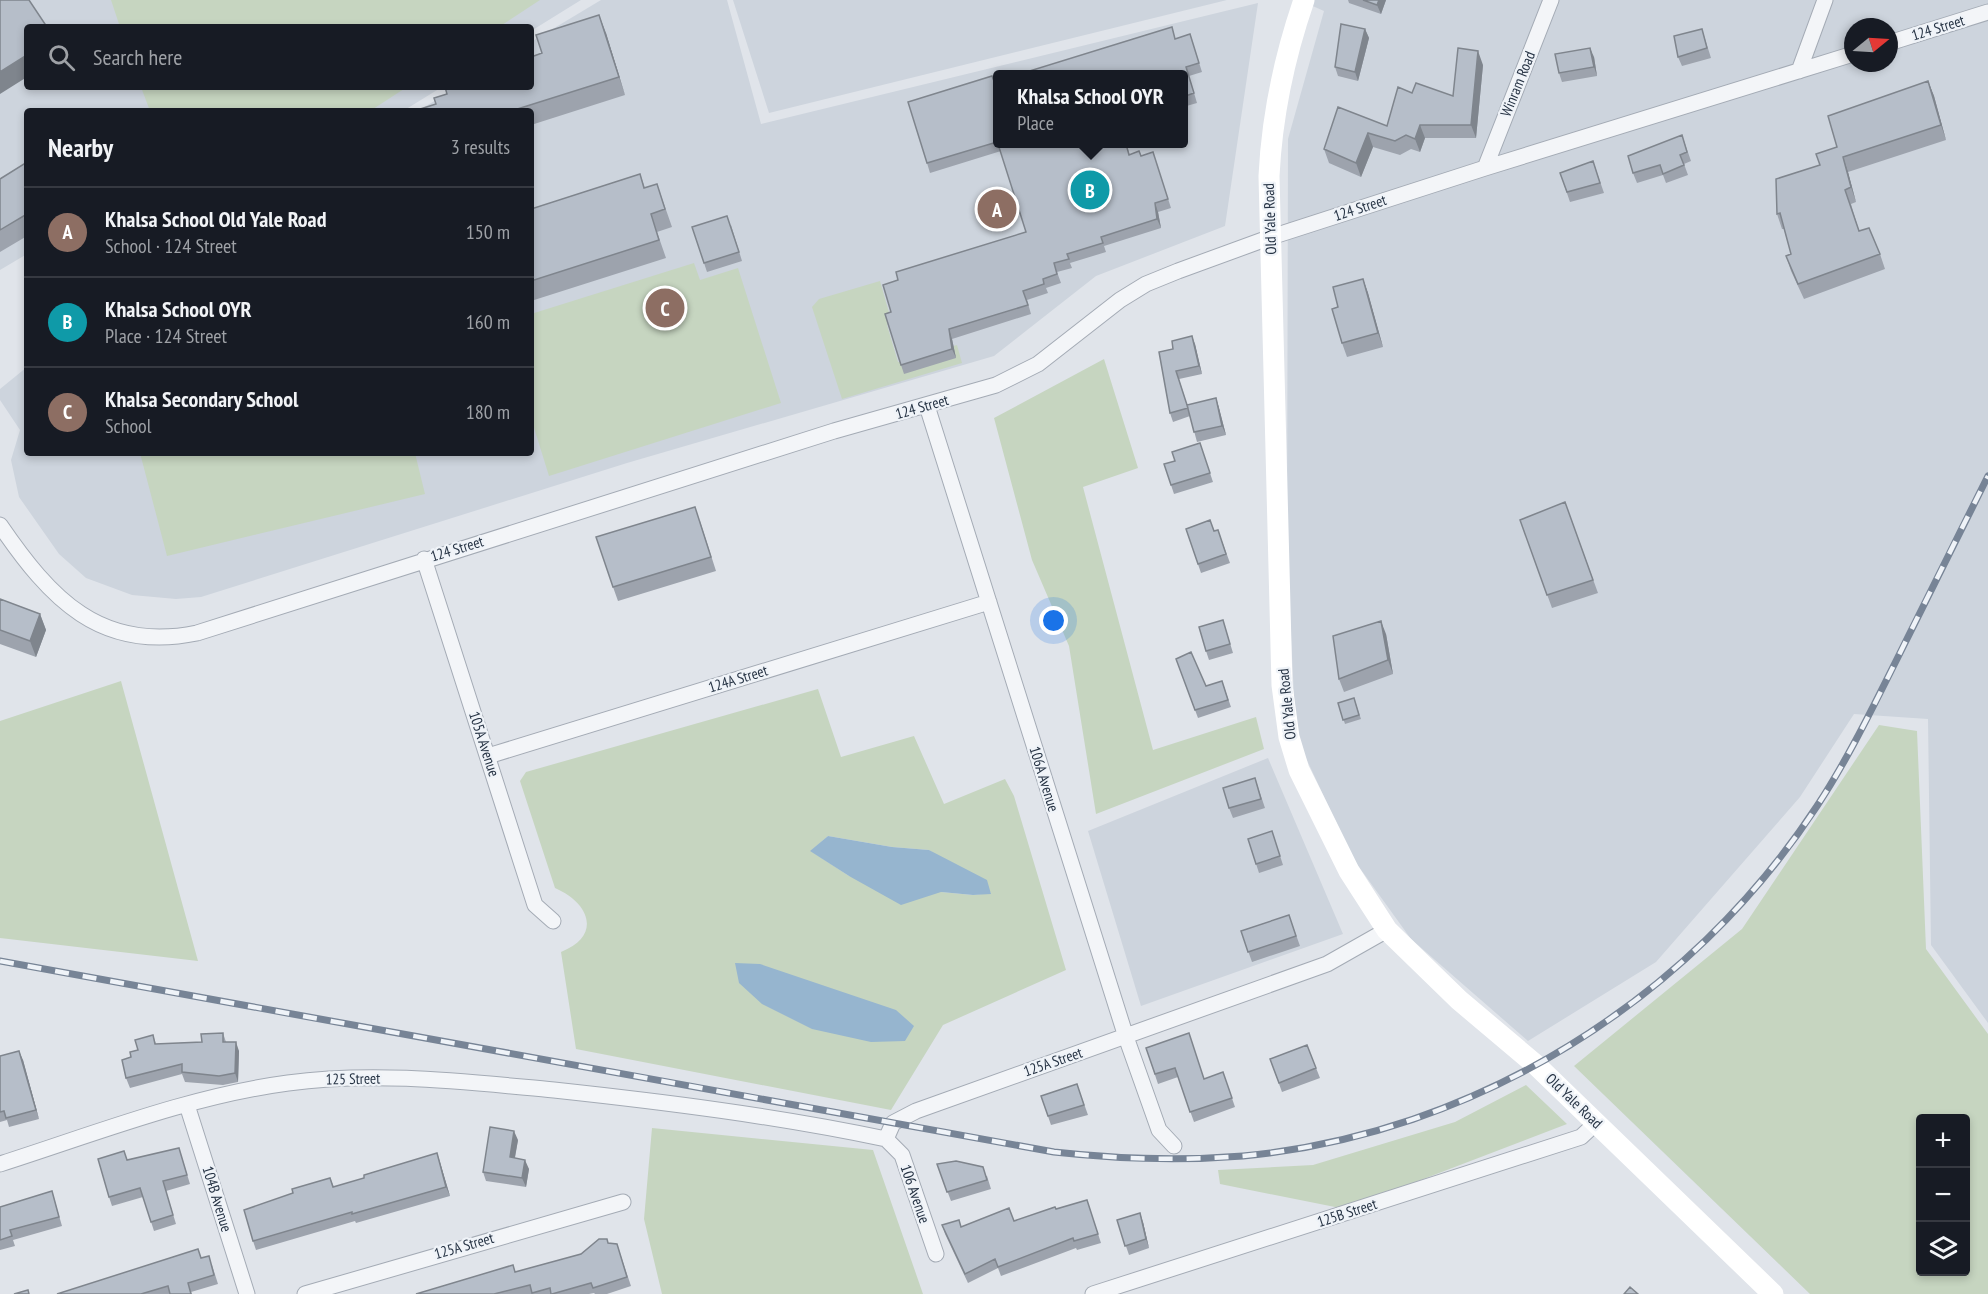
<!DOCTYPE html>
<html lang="en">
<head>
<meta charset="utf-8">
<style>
	:root { --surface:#171b24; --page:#20242c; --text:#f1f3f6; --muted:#9ea1a6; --line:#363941; --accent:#de3658 }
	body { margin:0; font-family:"PT Sans Narrow",sans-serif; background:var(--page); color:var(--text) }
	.controls { position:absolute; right:18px; bottom:18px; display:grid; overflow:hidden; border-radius:6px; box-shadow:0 3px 9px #0003 }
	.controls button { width:54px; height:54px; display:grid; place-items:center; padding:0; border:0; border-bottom:2px solid var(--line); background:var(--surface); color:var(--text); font:30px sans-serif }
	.compass { position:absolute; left:1844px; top:18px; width:54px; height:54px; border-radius:50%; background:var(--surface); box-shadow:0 3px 9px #0003; rotate:72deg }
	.you { position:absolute; left:1054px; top:621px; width:21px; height:21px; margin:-15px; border:4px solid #fff; border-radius:50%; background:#1a73e8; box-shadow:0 0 0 9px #1a73e833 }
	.badge { display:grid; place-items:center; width:39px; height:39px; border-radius:50%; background:var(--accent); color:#fff; font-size:20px; font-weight:700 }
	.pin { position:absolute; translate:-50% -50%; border:3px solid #fff; box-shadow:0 2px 6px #0006 }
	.popup { position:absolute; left:993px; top:70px; width:195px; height:78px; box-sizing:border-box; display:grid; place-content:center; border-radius:6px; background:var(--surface); filter:drop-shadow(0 2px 4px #0005); font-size:20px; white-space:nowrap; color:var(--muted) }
	.popup b { font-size:22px; color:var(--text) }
	.popup::after { content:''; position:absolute; left:50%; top:100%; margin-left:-12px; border:12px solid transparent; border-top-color:var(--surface) }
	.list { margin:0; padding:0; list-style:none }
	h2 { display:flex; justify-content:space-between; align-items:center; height:78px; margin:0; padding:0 24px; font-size:26px }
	h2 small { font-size:20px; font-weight:400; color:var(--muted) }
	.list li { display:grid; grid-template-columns:39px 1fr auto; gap:18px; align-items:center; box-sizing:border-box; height:90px; padding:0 24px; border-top:2px solid var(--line) }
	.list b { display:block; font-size:22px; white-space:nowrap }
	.list p { margin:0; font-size:20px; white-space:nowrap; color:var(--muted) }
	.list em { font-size:20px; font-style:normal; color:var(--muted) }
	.icon { flex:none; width:33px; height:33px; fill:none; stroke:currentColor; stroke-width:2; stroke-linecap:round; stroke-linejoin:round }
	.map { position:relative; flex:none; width:1988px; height:1294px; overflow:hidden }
	.search { position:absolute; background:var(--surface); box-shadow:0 3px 9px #0003; left:24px; top:24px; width:510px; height:66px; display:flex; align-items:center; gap:15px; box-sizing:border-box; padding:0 21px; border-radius:6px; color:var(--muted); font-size:22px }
	.panel { position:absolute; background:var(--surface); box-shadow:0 3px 9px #0003; left:24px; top:108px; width:510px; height:348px; border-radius:6px }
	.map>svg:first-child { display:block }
	.built { fill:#cdd4dd; fill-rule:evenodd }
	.green { fill:#c6d5c0; fill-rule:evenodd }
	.water { fill:#96b5cf }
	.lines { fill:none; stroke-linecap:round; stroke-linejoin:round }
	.street-casing { stroke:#a4abb5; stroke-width:17 }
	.street { stroke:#f3f5f8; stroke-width:15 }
	.secondary { stroke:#fff; stroke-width:21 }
	.rail-casing { stroke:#778496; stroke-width:7 }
	.rail { stroke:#eff3f8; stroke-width:4.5; stroke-dasharray:14; stroke-linecap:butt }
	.wall { fill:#9da3ad }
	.shaded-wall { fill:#7f858d }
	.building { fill:#b6bec9; stroke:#7f858d; stroke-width:1.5 }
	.labels { text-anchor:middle; stroke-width:4.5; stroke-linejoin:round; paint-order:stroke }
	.street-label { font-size:15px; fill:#263344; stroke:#eff3f8 }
</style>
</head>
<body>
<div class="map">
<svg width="1988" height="1294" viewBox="0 0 1988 1294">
	<rect width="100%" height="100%" fill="#e0e4ea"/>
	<path class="built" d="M0,0H581L531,31V27H27V87H442L403,111H27V254L0,270Z
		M601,0H727L761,124L1258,3L1225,226L1096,276L994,356L627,463L201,597L176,599L132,595L86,578L59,554L19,497L11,460L20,430L0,400V389L27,367V453H531V111H418L457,87H531V42ZM997,74H1183V144H997Z
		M733,0H1227L769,113Z
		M1299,0H1988V1023L1931,945L1928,719L1854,714L1800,797L1656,962L1528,1041L1411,939L1354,860L1296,737L1287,555L1288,139L1324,11ZM1853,27H1889V63H1853Z
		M1268,758L1343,934L1141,1006L1088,831Z"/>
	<path class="green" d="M111,0H540L499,27H120Z
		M141,87H407L370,111H150Z
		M694,263L700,280L738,268L781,403L549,476L531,418V314Z
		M880,281L892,323L887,325L898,362L957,345L962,363L842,399L812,307L819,299Z
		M1104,359L1138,468L1083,487L1153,750L1256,717L1264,749L1096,814L1069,646L1032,560L994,418Z
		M140,453H415L425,494L167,556Z
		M121,681L198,961L0,938V721Z
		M818,689L841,757L914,736L944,804L1005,779L1014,796L1066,970L943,1025L891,1110L576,1049L561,952C602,936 590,903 555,888L520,781L526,772ZM828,836L892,847L929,850L991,893L973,895L941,892L849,876L811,851Z
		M1879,725L1917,731L1926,949L1988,1034V1294H1810L1574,1066L1742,929ZM1920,1118H1966V1272H1920Z
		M1526,1085L1567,1124L1345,1209L1220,1184L1218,1170L1313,1165L1455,1122Z
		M652,1128L873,1150L923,1294H662L644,1219Z"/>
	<path class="water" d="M828,836L892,847L929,850L987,880L991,894L973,895L941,892L901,905L849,876L810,851Z
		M735,963L760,964L896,1010L914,1026L905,1041L871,1042L812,1029L762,1004L739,983Z"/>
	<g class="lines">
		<g class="street-casing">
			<path id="street" d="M1889,43L1988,12
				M1799,71L1825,0
				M1485,168L1551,0
				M927,406L1126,1037L1159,1130L1174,1146
				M0,525C50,598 100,653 197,633L834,431L996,385L1038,364L1120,300L1146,284L1178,271L1271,237L1485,168L1853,54
				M424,559L535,905L553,921
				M488,756L989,602
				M187,1105L247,1294
				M886,1139L902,1155L936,1254
				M0,1164C94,1134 190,1096 288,1083C376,1071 466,1082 554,1090C665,1102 777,1116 886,1139L893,1123L916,1111L1327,964L1387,930
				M305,1294L623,1202
				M1093,1294L1581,1137L1596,1123"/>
		</g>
		<use href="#street" class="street"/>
		<path class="secondary" d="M1304,0C1284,58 1272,115 1269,176L1282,685L1289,737L1299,770L1349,871L1387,930L1459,1000L1536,1065L1773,1294"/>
		<g class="rail-casing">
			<path id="rail" d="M0,961L1054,1152C1118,1159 1180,1161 1243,1156C1475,1134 1690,1000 1817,806C1848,759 1873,707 1898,657C1928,596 1958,536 1988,476"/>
		</g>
		<use href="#rail" class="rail"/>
	</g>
	<path class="wall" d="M1348,0H1386L1381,14L1349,3Z
		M1365,29L1369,38L1358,81L1338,76L1335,67Z
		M1702,29L1711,58L1682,66L1678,57Z
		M606,33L625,95L531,125V111H414L436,104L447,94Z
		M1190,34L1202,72L1189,76L1197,103L1183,107V75L1176,39Z
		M1594,57L1597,76L1562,82L1559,73Z
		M1483,65L1476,138H1425L1420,152L1411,149L1400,155L1373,147L1361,177L1329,163L1324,149L1387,126L1412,93L1453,96Z
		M1928,81L1934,96L1946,140L1848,172L1856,202L1851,204L1859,231L1880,254L1885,269L1804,299L1791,271L1786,256L1791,254L1784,229H1782L1777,214L1837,147Z
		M997,89V144H1126L1130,155L1141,156L1153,152L1171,208L1158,212L1161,228L1104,246L1106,252L1070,263L1072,268L1057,272L1061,283L1046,288L1048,293L1027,300L1031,314L952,339L956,358L904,374L901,365L891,312L898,280L1026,232L1001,151L930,173L927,163Z
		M1682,135L1691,161L1684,164L1688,175L1666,183L1663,175L1637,183L1633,173Z
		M1593,161L1604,193L1570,202L1560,173Z
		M27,162V236L0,252V179Z
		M640,174L645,188L657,184L672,227L657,232L666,258L531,301V209Z
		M731,225L742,261L707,272L704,263Z
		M1363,279L1368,293L1383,347L1347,357L1342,343L1338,307Z
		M1195,344L1202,374L1179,379L1188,408L1216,398L1219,408L1226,435L1197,442L1190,416L1173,422L1170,413L1159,352Z
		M1200,443L1213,482L1174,494L1164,464L1175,461Z
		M1565,502L1598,593L1552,608L1520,520Z
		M700,521L716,571L618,601L613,587Z
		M1186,529L1214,531L1218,530L1230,563L1201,573Z
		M0,599L40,614L46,630L36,657L0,644Z
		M1223,620L1233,653L1209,660L1206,651Z
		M1386,634L1393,674L1344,692L1339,679Z
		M1176,659L1206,686L1222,681L1231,707L1198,718Z
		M1354,698L1361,719L1345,724L1338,703Z
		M1255,778L1265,808L1233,818L1229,808Z
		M1272,831L1283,865L1259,873L1248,839Z
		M1289,915L1300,946L1252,962L1241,931Z
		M223,1033L226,1042L239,1051L238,1082L223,1085L185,1082L182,1074L130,1088L126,1078L131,1057L153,1035L156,1044L202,1042Z
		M1307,1045L1320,1078L1282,1092L1270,1059Z
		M1146,1048L1204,1079L1223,1072L1235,1107L1194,1122L1178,1077L1158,1084Z
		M0,1056L23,1060L39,1119L9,1127L7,1120L0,1122Z
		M1077,1084L1088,1115L1051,1125L1041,1096Z
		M518,1140L515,1158L529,1169L526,1187L486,1181L483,1172Z
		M179,1148L190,1184L166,1191L176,1224L154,1231L143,1197L112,1206L109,1197L127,1160Z
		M437,1153L450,1196L356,1223L355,1221L256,1250L253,1241L293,1193L330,1178L334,1187L364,1178Z
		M937,1164L987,1176L991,1189L951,1201Z
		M52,1191L62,1226L13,1240L15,1246L0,1250V1207Z
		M1087,1200L1101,1243L1077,1250L1076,1248L1001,1276L998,1268L968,1283L945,1234L942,1225L961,1227L1014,1221Z
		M1117,1220L1143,1222L1149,1248L1129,1255Z
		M608,1243L617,1244L631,1286L607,1294H595L594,1293L589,1294H416L513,1265L515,1272L581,1254Z
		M201,1258L212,1265L218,1284L191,1292L192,1294H57Z"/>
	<path class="shaded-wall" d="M1379,0H1386L1381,14L1377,5Z
		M599,15L606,33L625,95L619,77Z
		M1365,29L1369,38L1358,81L1355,72Z
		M1590,48L1594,57L1597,76L1594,67Z
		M1478,51L1483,65L1476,138L1471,125Z
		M27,55V77L0,94V72Z
		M1928,81L1934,96L1946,140L1941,125Z
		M1420,125L1425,138L1420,152L1415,139Z
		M1368,133L1373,147L1361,177L1356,163Z
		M1843,157L1848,172L1856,202L1851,187Z
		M1155,203L1158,212L1161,228L1157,219Z
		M1363,279L1368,293L1383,347L1378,333Z
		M949,329L952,339L956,358L952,349Z
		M1192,336L1195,344L1202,374L1199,366Z
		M1216,398L1219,408L1226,435L1222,426Z
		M40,614L46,630L36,657L30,641Z
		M1381,621L1386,634L1393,674L1388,660Z
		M236,1042L239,1051L238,1082L235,1073Z
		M19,1051L23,1060L39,1119L36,1110Z
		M514,1131L518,1140L513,1167L510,1157Z
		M437,1153L440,1162L450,1196L446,1187Z
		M525,1160L529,1169L526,1187L522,1178Z
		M1140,1213L1143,1222L1149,1248L1146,1239Z"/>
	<path class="building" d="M0,0H29L47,27H27V55L0,72Z
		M1363,0H1379L1377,5Z
		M599,15L619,77L511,111H414L436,104L434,98L447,94L445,87H531V57L542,53L536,35Z
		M1341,24L1365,29L1355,72L1335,67Z
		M1172,27L1175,39L1190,34L1199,63L1186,67L1194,93L1183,97V75H1023V73Z
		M1702,29L1707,48L1678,57L1674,36Z
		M1458,48L1478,51L1471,125H1420L1415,139L1406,135L1395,141L1368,133L1356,163L1324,149L1338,107L1387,126L1398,87L1412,93L1416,83L1453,96Z
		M1590,48L1594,67L1559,73L1555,54Z
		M992,76L997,89V142L927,163L908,102Z
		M1928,81L1941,125L1843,157L1851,187L1845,190L1859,231L1869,228L1880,254L1798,284L1786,256L1791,254L1780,213L1777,214L1776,179L1820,165L1816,154L1837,147L1828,116Z
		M1682,135L1687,152L1680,155L1684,165L1663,174L1660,165L1633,173L1628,156Z
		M998,144H1126L1129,155L1139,151L1141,156L1153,152L1168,199L1155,203L1157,219L1101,237L1103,243L1067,254L1069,259L1054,263L1057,274L1043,279L1044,284L1023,291L1028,305L949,329L952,349L901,365L885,314L891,312L883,285L898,280L896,272L1026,232Z
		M1593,161L1600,183L1567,192L1560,173Z
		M27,162V214L0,230V179Z
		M640,174L644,188L657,184L665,209L651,214L659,240L531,281V209Z
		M727,216L739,252L704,263L692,227Z
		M1363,279L1378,333L1342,343L1332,309L1338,307L1333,287Z
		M1192,336L1199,366L1176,371L1188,408L1170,413L1159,352L1173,349L1172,341Z
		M1216,398L1222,426L1194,432L1187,405Z
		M1200,443L1210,473L1171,485L1164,464L1175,461L1172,452Z
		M1565,502L1593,580L1547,595L1520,520Z
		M695,507L711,557L613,587L596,537Z
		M1210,520L1214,531L1218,530L1226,554L1198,564L1186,529Z
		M0,599L40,614L30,641L0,630Z
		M1223,620L1230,644L1206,651L1199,627Z
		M1381,621L1388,660L1339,679L1333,636Z
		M1191,652L1206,686L1222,681L1228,700L1195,710L1176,659Z
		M1354,698L1359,715L1343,720L1338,703Z
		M1255,778L1261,799L1229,808L1223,788Z
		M1272,831L1280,856L1256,864L1248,839Z
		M1289,915L1296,936L1248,952L1241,931Z
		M223,1033V1042H236L235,1073L219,1076L182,1072V1064L126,1078L122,1060L131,1057L130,1052L138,1050L135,1040L153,1035L155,1044L202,1042L201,1034Z
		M1189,1033L1204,1079L1223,1072L1232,1098L1190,1112L1175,1068L1155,1074L1146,1048Z
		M1307,1045L1316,1068L1279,1083L1270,1059Z
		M19,1051L36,1110L6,1118L4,1111L0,1112V1056Z
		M1077,1084L1084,1105L1048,1116L1041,1096Z
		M490,1127L514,1131L510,1157L525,1160L522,1178L483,1172Z
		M179,1148L187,1175L163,1181L173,1215L151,1222L140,1188L109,1197L98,1159L124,1151L127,1160Z
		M437,1153L446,1187L352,1214V1212L253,1241L244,1210L293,1193L292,1189L330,1178L333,1187L364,1178V1175Z
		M956,1161L983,1167L987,1180L947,1192L937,1164Z
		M52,1191L59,1217L10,1230L12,1236L0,1240V1207Z
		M1087,1200L1098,1234L1074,1241L1073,1238L998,1267L995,1259L965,1274L942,1225L959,1220L961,1227L1009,1208L1014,1221L1055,1207L1056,1209Z
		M1140,1213L1146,1239L1125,1246L1117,1220Z
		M599,1239H607L608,1243L617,1244L627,1277L593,1288L591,1283L552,1294H551L550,1288L532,1293L530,1285L494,1294H416L513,1265L515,1272L581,1254Z
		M198,1249L201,1258L209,1256L214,1275L188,1283L191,1294H170L168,1286L141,1294H57Z
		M1630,1287L1638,1294H1624Z
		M28,1290L29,1294H14Z"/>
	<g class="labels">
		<g class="street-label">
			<text transform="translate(1938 28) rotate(-17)" y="5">124 Street</text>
			<text transform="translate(1518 84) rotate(-68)" y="5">Winram Road</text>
			<text transform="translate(1360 208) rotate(-18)" y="5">124 Street</text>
			<text transform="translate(1270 219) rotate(-92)" y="5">Old Yale Road</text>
			<text transform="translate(922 407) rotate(-16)" y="5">124 Street</text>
			<text transform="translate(457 549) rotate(-17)" y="5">124 Street</text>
			<text transform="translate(738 679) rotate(-17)" y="5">124A Street</text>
			<text transform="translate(1287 704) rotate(-96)" y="5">Old Yale Road</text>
			<text transform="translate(484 744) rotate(72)" y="5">105A Avenue</text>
			<text transform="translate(1044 779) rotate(73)" y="5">106A Avenue</text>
			<text transform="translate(1053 1062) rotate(-19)" y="5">125A Street</text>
			<text transform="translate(353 1079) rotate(-1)" y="5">125 Street</text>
			<text transform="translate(1574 1101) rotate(44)" y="5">Old Yale Road</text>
			<text transform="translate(915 1194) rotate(71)" y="5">106 Avenue</text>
			<text transform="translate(217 1199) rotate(73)" y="5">104B Avenue</text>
			<text transform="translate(1347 1213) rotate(-18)" y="5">125B Street</text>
			<text transform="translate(464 1246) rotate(-16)" y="5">125A Street</text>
		</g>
	</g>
</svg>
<div class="controls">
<button>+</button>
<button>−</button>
<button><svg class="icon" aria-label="layers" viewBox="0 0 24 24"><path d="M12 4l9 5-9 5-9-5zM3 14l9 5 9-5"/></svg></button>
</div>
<svg class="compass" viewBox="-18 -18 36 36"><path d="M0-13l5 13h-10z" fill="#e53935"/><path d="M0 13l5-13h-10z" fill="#9ea1a6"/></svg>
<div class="you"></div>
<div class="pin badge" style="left:997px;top:209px;background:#8d6e63">A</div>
<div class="pin badge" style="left:1090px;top:190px;background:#0f9aa8">B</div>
<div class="popup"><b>Khalsa School OYR</b>Place</div>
<div class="pin badge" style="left:665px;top:308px;background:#8d6e63">C</div>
<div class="search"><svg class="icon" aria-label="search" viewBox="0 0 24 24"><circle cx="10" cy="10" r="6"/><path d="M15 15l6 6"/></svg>Search here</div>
<section class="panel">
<h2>Nearby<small>3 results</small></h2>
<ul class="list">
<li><span class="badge" style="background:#8d6e63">A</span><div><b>Khalsa School Old Yale Road</b><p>School · 124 Street</p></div><em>150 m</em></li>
<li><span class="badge" style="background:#0f9aa8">B</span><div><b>Khalsa School OYR</b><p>Place · 124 Street</p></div><em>160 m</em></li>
<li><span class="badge" style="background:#8d6e63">C</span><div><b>Khalsa Secondary School</b><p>School</p></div><em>180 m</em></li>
</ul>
</section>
</div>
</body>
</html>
